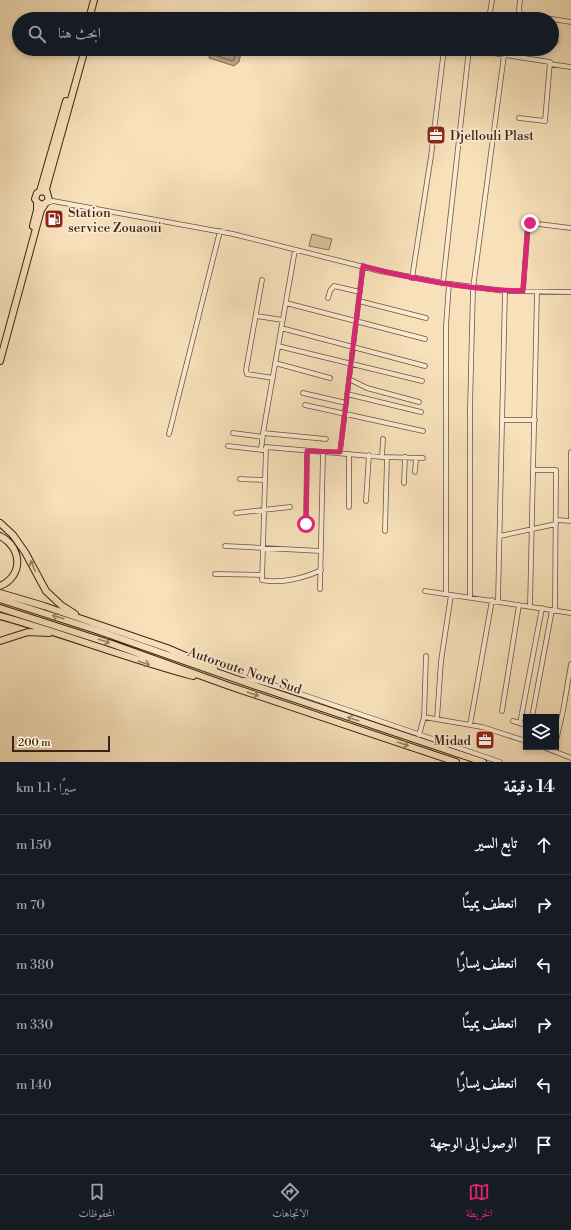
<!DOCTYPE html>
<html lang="ar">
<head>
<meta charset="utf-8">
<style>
	:root { --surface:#171b24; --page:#20242c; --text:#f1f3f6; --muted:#9ea1a6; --line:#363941; --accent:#db2777 }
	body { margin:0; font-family:"Libre Bodoni",Amiri,serif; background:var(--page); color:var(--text); direction:rtl }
	.controls { position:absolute; right:12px; bottom:12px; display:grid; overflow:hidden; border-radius:0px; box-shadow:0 2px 6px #0003 }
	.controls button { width:36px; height:36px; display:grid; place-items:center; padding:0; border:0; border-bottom:1px solid var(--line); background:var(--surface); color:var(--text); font:20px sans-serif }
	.scale { position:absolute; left:12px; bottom:10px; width:98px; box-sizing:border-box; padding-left:4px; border:2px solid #3d2416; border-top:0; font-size:11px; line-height:14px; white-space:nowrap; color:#3d2416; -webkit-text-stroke:3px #faebd2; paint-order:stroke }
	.stop { position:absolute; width:12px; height:12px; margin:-9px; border:3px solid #db2777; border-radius:50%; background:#fff }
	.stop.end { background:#db2777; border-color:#fff; box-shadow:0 1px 4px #0008 }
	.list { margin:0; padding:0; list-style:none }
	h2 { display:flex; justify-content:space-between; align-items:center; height:52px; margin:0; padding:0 16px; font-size:17px }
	h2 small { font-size:13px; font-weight:400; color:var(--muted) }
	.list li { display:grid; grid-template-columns:26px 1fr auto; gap:12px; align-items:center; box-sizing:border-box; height:60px; padding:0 16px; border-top:1px solid var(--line) }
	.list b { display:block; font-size:15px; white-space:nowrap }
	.list em { font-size:13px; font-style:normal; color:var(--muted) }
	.icon { flex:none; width:22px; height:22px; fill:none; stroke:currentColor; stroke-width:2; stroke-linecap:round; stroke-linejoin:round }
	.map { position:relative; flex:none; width:571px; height:762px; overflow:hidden; direction:ltr }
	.search { position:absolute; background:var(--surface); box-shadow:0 2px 6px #0003; left:12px; right:12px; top:12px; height:44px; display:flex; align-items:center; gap:10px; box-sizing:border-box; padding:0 14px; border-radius:22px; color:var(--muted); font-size:15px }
	.sheet { height:412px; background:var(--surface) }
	nav { display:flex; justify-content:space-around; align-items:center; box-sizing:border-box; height:56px; border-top:1px solid var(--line); background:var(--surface); font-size:11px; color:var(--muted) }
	nav a { display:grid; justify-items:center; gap:2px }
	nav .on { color:var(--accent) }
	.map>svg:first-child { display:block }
	.green { fill:#d7c09e; stroke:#8a725a }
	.water { fill:#b8a082; stroke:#876e57 }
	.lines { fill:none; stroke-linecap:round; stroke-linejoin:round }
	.shore { stroke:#7a624c; stroke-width:1 }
	.minor-casing { stroke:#6c533f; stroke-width:5.5 }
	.highway-casing { stroke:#3d2416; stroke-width:8 }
	.minor { stroke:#faebd2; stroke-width:4 }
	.highway { stroke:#f7e0ba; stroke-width:6 }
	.oneway { stroke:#9a8268 }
	.route { stroke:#db2777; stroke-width:5 }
	.labels { text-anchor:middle; stroke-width:3.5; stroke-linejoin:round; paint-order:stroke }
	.poi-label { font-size:13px; fill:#3d2416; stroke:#faebd2; text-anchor:start }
	.street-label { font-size:13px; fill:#3d2416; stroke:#faebd2 }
</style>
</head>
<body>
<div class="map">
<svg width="571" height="762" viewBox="0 0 571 762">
	<rect width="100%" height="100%" fill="#f7e0ba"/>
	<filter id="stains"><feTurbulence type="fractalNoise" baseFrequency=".005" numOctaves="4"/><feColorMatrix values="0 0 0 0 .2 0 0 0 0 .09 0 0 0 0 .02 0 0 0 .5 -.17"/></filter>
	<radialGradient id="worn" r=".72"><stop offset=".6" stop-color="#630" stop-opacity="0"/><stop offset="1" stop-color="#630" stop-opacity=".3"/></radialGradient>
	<path class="green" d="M312,234L332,239L329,250L309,246Z"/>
	<path class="water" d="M210,49H242L239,62L234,66L209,58Z"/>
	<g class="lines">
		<path class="shore" d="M214,49V55L233,61L238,49"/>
		<g class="minor-casing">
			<path id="minor" d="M520,0L519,10L521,15L551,19
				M489,19L492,0
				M552,19L571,22
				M552,41L556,42
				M467,49L550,62L545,121L519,118
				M514,56L515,49
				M550,64L571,67
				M47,203L53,201L233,234L380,271L443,283L505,291L571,292
				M412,278L431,156L444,49
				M262,280L246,370L247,374L273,378
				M443,283L469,49
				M523,291L528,224L530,223L571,228
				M328,298L330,291L334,286L360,292
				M359,301L426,318
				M286,303L425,339
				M256,316L283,320
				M281,328L425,366
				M278,346L422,381
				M275,363L330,378
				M349,379L367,388L419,402
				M303,393L346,403
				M347,394L421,412
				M305,405L423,431
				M502,420H535
				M233,433L263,437
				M263,433L295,250
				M169,434L220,231
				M228,446L263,450
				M261,450L263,433L326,439
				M340,452L363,266
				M571,452V521
				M382,457L383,439
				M533,470H556L555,611
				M415,472L416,458
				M240,479L265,480
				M404,483L405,457
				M366,501L369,455
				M349,507V454
				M236,513L290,507
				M556,520L571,521
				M306,524L307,451
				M385,531L387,457
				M500,536L556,524
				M225,546L321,551
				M321,570C305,578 280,584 262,580L266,447L382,457L423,458
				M215,574L262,575
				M320,589L323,452
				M425,591L571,613
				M446,594V326L449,284
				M470,597V408L473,288L504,55
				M498,601L505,291
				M530,606L537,292
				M243,680L258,681L292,691L500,762
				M502,711L519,605
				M424,717L482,727L526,741
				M532,717L552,610
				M437,719L441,661L451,595
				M513,721L526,725
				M520,723L542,608
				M470,725L492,600
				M419,735L424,717L426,656
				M556,741L563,711L571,664
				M543,747L571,758"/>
		</g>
		<g class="highway-casing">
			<path id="highway" d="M89,19L94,0
				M40,191L66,101
				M47,193L42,191L37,193L35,199L38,203L43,205L49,200L46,189L85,49
				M33,226L37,210V202
				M0,361L41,210L45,204
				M0,523L13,535L25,552L46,591L61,605L75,614
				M0,536C22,547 24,576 0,586
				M0,593L44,606L167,648L214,668
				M0,599L96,630L259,687L483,762
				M0,608L112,644L232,687L456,762
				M0,616C65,634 128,659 193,676
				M0,641L28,632L49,633"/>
		</g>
		<use href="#minor" class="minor"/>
		<use href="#highway" class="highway"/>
	</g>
	<defs><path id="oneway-shaft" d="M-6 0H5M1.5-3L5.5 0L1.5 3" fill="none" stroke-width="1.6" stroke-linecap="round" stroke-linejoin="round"/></defs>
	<g class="oneway">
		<use href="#oneway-shaft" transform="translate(33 566) rotate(-113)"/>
		<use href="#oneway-shaft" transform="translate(58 617) rotate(-162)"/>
		<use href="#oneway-shaft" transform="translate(104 641) rotate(18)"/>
		<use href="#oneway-shaft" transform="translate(144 663) rotate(18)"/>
		<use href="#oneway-shaft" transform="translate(253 694) rotate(19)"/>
		<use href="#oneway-shaft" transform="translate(353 719) rotate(-162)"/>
		<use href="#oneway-shaft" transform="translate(403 744) rotate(19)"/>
	</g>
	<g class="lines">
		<path class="route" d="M306,524L307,451L340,452L363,266C416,280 469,290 523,291L528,224L530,223"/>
	</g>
	<defs>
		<g id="office-square" transform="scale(1)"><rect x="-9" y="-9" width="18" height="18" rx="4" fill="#8f2418" stroke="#faebd2"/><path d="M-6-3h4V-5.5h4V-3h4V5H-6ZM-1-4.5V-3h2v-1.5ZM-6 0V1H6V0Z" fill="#fff"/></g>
		<g id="fuel-square" transform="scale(1)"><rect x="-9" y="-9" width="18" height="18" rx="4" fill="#8f2418" stroke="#faebd2"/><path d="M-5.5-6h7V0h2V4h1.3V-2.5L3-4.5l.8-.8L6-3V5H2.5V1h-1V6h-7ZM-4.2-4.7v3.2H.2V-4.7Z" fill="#fff"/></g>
	</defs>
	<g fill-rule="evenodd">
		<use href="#office-square" x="436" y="135"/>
		<use href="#fuel-square" x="54" y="219"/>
		<use href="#office-square" x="485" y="740"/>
	</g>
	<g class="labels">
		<g class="poi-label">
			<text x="450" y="140">Djellouli Plast</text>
			<text x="68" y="217">Station<tspan x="68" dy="15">service Zouaoui</tspan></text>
			<text x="471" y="745" text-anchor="end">Midad</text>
		</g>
		<g class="street-label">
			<text transform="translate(245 670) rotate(19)" y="5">Autoroute Nord-Sud</text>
		</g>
	</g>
	<rect width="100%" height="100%" filter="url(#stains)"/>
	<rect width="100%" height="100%" fill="url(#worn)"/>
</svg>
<div class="controls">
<button><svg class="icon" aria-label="layers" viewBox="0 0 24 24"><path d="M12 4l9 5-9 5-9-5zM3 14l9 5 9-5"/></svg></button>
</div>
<div class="scale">200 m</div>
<div class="stop" style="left:306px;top:524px"></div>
<div class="stop end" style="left:530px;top:223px"></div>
<div class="search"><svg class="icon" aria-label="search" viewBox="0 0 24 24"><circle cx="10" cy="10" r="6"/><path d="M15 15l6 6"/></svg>ابحث هنا</div>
</div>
<section class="sheet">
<h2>14 دقيقة<small>سيرًا · 1.1 km</small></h2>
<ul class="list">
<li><svg class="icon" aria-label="ahead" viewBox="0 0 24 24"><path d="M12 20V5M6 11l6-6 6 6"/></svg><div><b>تابع السير</b></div><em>150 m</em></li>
<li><svg class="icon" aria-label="right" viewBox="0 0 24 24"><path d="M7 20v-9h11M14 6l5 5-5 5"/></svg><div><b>انعطف يمينًا</b></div><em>70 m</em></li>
<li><svg class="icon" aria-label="left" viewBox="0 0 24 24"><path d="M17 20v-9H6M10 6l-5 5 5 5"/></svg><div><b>انعطف يسارًا</b></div><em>380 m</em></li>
<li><svg class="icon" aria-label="right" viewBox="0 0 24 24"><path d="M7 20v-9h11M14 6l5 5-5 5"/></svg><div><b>انعطف يمينًا</b></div><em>330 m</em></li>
<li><svg class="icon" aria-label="left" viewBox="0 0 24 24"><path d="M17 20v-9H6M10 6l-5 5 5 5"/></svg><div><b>انعطف يسارًا</b></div><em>140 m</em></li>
<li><svg class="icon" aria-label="arrive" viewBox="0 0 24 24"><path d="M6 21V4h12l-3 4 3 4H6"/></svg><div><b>الوصول إلى الوجهة</b></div></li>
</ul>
</section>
<nav>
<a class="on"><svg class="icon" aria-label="map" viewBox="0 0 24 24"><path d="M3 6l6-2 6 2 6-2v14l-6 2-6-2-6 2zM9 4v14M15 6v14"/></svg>الخريطة</a>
<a><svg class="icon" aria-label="directions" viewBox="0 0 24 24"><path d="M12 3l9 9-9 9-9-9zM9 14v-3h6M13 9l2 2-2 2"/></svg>الاتجاهات</a>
<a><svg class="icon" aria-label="saved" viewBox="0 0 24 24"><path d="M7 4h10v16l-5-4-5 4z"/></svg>المحفوظات</a>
</nav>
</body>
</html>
